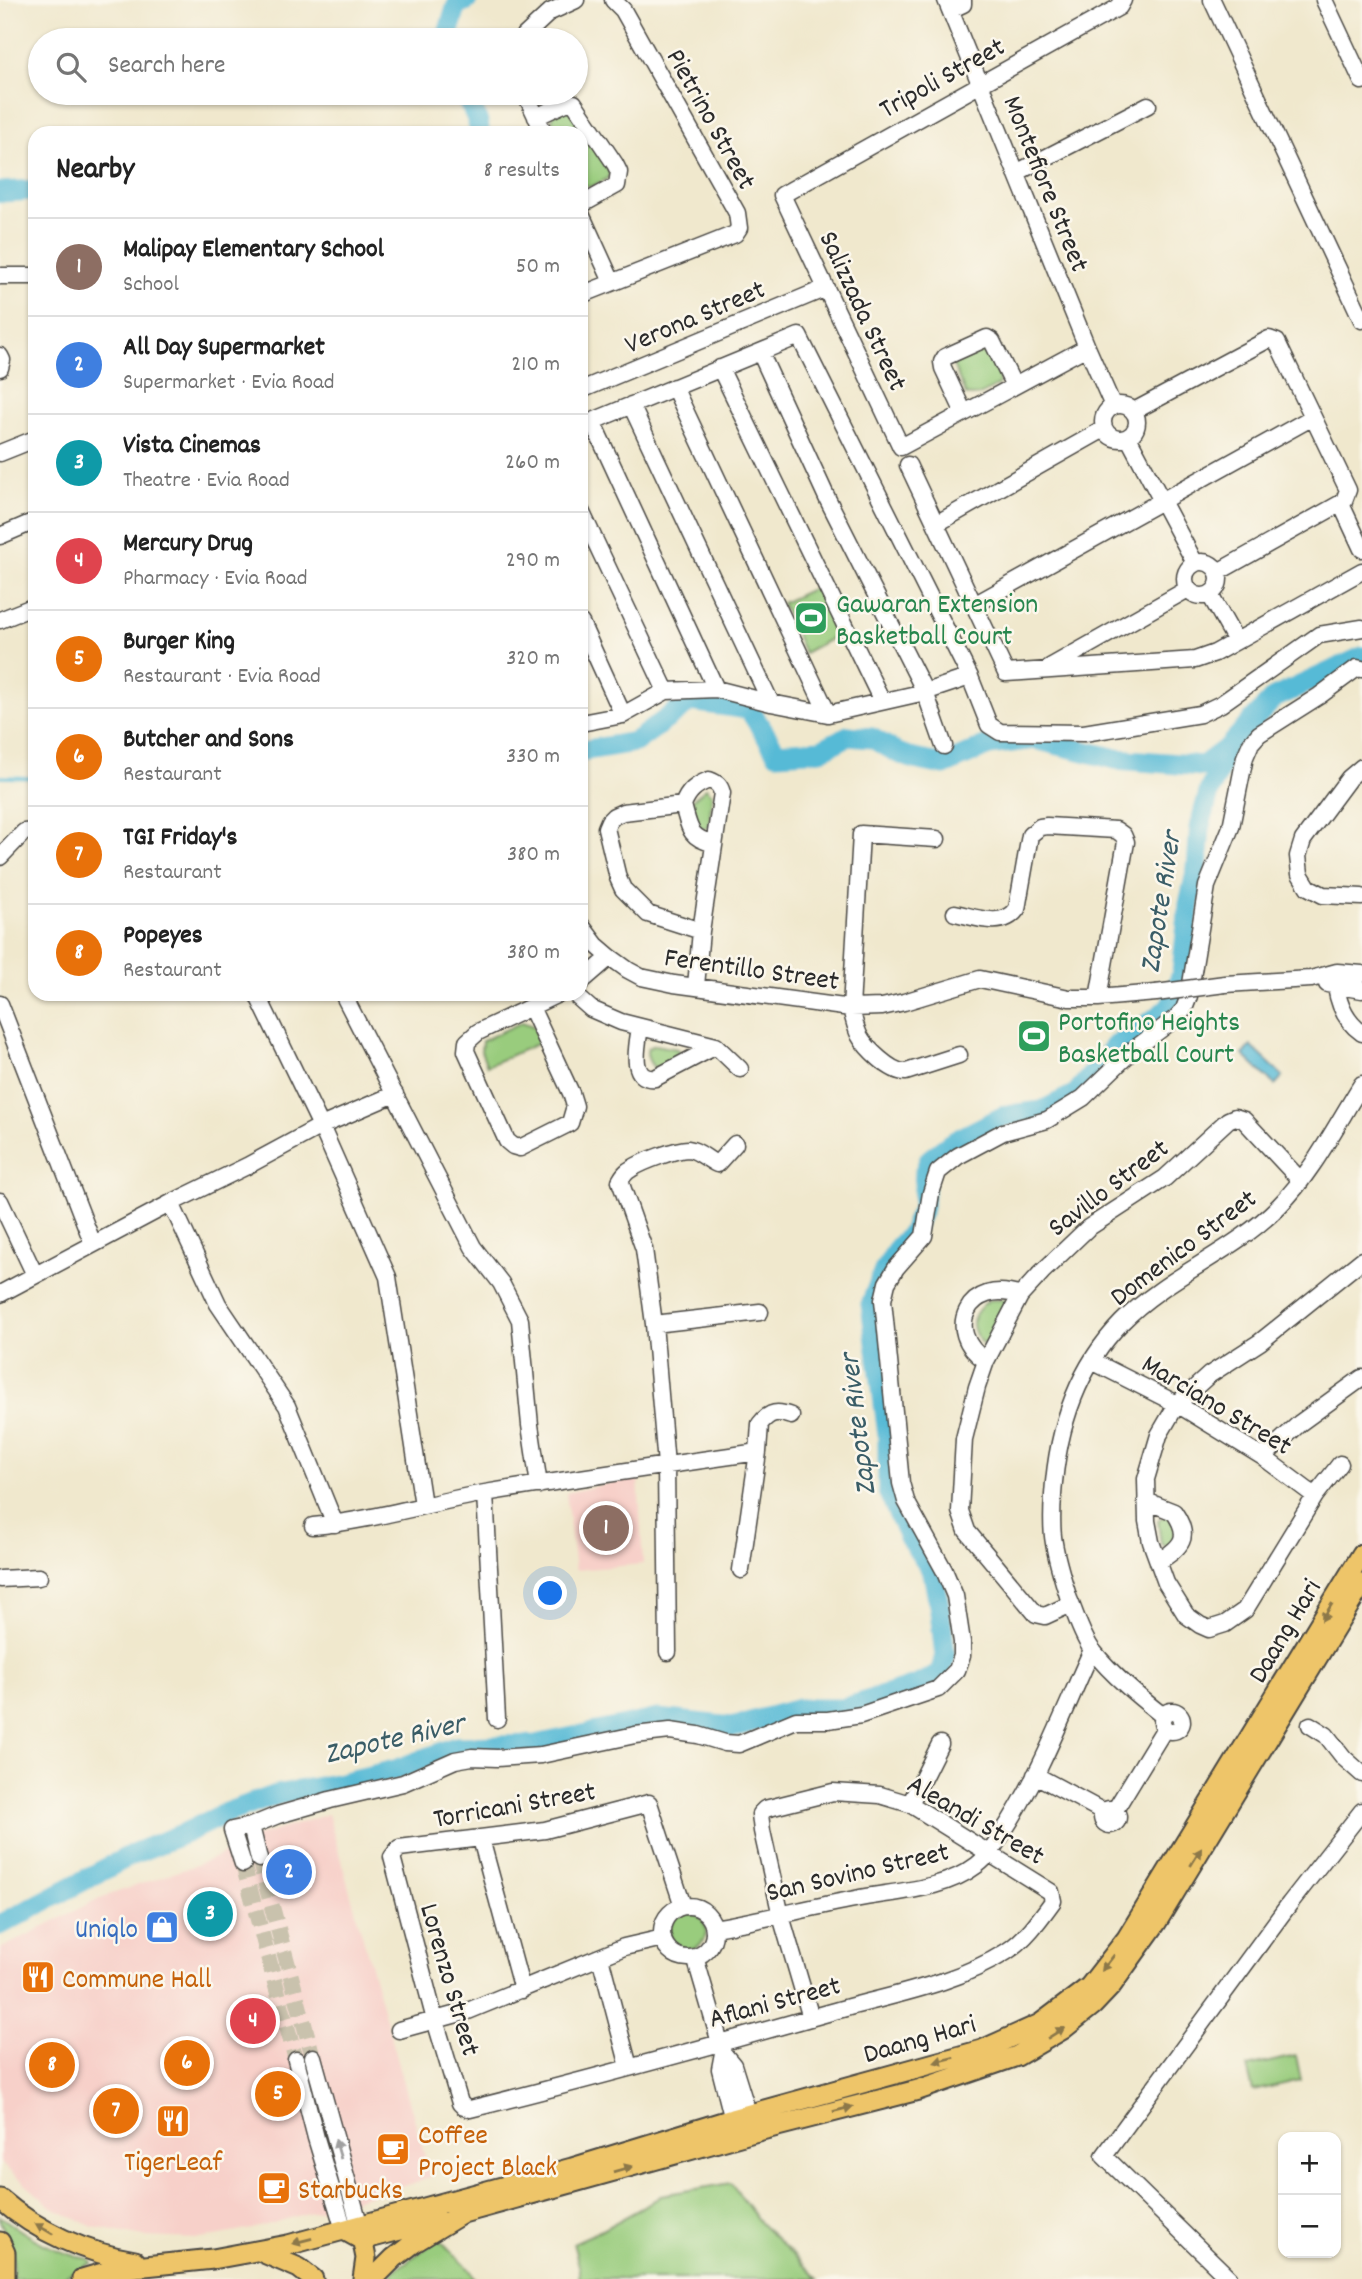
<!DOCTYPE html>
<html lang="en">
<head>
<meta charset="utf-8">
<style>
	:root { --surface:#fff; --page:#f2f2f2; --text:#222; --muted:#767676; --line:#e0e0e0; --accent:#d93025 }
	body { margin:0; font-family:Dekko,sans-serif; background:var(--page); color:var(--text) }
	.controls { position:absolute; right:21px; bottom:21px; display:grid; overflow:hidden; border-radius:14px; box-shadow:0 2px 5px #0004 }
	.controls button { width:63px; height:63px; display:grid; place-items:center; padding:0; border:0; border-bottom:2px solid var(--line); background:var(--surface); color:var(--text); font:35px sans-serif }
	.you { position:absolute; left:551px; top:1594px; width:24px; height:24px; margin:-18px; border:5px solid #fff; border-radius:50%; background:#1a73e8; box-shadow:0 0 0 10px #1a73e833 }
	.badge { display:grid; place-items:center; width:46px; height:46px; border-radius:50%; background:var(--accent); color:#fff; font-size:23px; font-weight:700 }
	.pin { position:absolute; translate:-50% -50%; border:4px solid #fff; box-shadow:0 2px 7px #0006 }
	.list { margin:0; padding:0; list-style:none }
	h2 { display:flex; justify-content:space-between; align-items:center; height:91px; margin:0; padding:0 28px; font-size:30px }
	h2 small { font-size:23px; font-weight:400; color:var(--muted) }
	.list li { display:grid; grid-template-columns:46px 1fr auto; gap:21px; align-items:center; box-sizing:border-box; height:98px; padding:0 28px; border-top:2px solid var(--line) }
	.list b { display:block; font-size:26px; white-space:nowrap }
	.list p { margin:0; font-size:23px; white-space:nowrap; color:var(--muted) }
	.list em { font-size:23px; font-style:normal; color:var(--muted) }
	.icon { flex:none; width:38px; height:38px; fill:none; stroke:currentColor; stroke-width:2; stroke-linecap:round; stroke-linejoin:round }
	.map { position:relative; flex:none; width:1362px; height:2279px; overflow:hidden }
	.search { position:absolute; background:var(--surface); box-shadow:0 2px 5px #0004; left:28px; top:28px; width:560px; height:77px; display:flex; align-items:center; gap:18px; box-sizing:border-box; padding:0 24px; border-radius:38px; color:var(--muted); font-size:26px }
	.panel { position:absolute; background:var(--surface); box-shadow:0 2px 5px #0004; left:28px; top:126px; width:560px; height:875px; border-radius:21px }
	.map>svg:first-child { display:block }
	.built { fill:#f7d0c9 }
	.green { fill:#99cc7d; stroke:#627c54; stroke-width:2 }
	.water { fill:#57bad6; stroke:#417280; stroke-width:2 }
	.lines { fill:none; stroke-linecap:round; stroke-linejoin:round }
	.stream { stroke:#57bad6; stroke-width:3.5 }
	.river { stroke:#57bad6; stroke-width:21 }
	.minor-tunnel { stroke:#c9c2ad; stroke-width:16; stroke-dasharray:16 8; stroke-linecap:butt }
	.minor-casing { stroke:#494743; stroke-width:19 }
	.major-casing { stroke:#494743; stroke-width:23 }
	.minor { stroke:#fff; stroke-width:16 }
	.major { stroke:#eec569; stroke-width:19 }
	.minor-bridge-casing { stroke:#494743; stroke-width:19; stroke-linecap:butt }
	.minor-bridge { stroke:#fff; stroke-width:16 }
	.oneway { fill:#8c784a }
	.oneway2 { fill:#a0a0a0 }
	.labels { text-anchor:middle; stroke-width:5; stroke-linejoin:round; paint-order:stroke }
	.street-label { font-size:28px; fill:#2b2b2b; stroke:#fbf7ec }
	.leisure-label { font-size:28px; fill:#27864d; stroke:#fbf7ec; text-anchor:start }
	.shop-label { font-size:28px; fill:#366cbe; stroke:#fbf7ec; text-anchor:end }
	.food-label { font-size:28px; fill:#c56008; stroke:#fbf7ec; text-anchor:start }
	.water-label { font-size:30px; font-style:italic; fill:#3a5d67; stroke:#fbf7ec }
</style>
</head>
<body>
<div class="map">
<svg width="1362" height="2279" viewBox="0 0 1362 2279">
	<rect width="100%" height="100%" fill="#fbf7ec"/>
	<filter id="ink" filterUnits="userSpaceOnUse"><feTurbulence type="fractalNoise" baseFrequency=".0143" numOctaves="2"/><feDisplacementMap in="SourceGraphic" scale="14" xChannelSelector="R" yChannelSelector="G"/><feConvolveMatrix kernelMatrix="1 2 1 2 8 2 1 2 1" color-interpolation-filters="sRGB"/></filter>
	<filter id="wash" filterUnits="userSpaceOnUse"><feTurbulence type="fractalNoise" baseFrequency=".00686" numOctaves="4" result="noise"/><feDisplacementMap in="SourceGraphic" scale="28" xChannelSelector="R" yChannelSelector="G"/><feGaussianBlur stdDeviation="1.57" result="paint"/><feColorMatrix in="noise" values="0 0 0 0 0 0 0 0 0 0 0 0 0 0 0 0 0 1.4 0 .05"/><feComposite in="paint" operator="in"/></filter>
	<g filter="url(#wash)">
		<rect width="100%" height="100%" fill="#f0e8cd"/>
		<path class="built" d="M638,1477L643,1564L575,1570L566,1493Z
			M328,1814L431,2178L252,2229L200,2239L144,2237L93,2227L56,2210L0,2163V1949L100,1898L205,1862L237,1847L246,1840Z"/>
		<path class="green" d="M570,108L610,173L607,179L590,187L581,184V133H558L552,120L554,113Z
			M983,347C993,354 1002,374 998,385C989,390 977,399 966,395L953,365L954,361Z
			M818,586L840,634L804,653L782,603Z
			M706,788L712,794L709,826L703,829L697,825L692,800Z
			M522,1022L533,1026L541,1042L487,1066L481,1051L482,1041Z
			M655,1045L677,1049L680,1054L678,1059L656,1069C650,1065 645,1055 648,1048Z
			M989,1300H1006L1008,1305L988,1342L984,1344L981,1343C967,1324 972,1313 989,1300Z
			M1165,1516L1171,1518L1175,1525V1540L1168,1547L1161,1544L1158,1521Z
			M670 1931a18 18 0 1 1 36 0a18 18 0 1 1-36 0Z
			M1296,2056L1301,2080L1253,2091L1247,2067Z
			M731,2183L761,2224L818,2279H579L580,2269L573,2243L600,2231L649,2204L661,2195Z
			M0,2216C27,2236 56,2254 90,2259L92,2263L60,2279H13V2250L0,2221Z
			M439,2239L470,2270L475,2279H388L395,2270Z"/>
		<path class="water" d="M1251,1046L1283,1076L1275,1085L1243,1055Z"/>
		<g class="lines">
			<path class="stream" d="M0,777L35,778"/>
			<path class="river" d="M446,40L457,5L467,0
				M461,93C470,102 480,120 479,133
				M0,192L35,190
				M581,751L635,742L691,701L749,709L777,753L821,750L848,736L872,738L898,753L914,759L944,765L989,745L1035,739L1116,759L1203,766L1227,748
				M0,1925L135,1853L185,1833L226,1813L276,1795L341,1783L395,1770L456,1747L536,1745L658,1719L732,1727L799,1709H842L918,1685L940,1673L945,1657L940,1611L933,1572L909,1537L888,1491V1435L871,1304L884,1271L898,1248L911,1234L923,1207L925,1171L930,1159L951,1143L1004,1116L1042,1111L1076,1094L1114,1047L1159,1016L1171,1005L1182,973L1189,904L1197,868L1200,825L1210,789L1231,744L1274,698L1362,657"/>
		</g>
	</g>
	<g filter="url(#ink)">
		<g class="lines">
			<path class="minor-tunnel" d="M259,1859L313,2057
				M243,1864L296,2060"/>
			<g class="minor-casing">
				<path id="minor" d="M946,0L1087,347L1113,406
					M1212,0L1362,320
					M1324,0L1362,81
					M950,10L963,4V0
					M520,40L550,12L576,0
					M525,93L544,133
					M536,117L566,103H574L615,164L619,172L617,185L581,205
					M1016,173L1148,105
					M581,214L612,282
					M0,276H35
					M581,295L735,234L739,228L737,213L623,10L613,0
					M1087,347L901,447L782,195L1119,7L1123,0
					M760,352L828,500L925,692L944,746
					M0,356L2,360L0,368
					M720,368L882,701
					M674,387L828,714
					M581,390L826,288
					M1103 422a17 17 0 1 1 34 0a17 17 0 1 1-34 0Z
					M631,405L771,703
					M1134,411L1269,339L1277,342L1348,490L1342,506L1362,549
					M964,413L943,368L942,362L945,357L987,338L992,341L1014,386
					M592,421L716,689
					M581,426L799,336L970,677L989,725L1000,732L1084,733L1200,714L1221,704L1319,635L1362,628
					M1128,437L1195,563
					M0,453L35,439
					M908,465L1006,673L1195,660L1215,653L1362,571
					M581,511L666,691
					M936,524L1104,429
					M0,536L35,521
					M1185 579a17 17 0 1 1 34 0a17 17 0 1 1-34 0Z
					M1218,572L1343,502
					M1210,595L1236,641
					M974,605L1313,417
					M0,620L35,606
					M581,623L623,715
					M1050,667L1188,589
					M581,723L623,715L666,691L716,689L771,703L828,714L925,692L970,677
					M1362,767L1349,778L1303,840L1298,856L1300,874L1308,887L1323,895L1362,897
					M683,805C688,791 696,785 709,780C717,783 720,785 722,793L701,931L696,986
					M683,805L623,812L614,816L609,821L606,828L618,878L623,889L648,914L701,931
					M683,805C689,826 689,839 713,843
					M937,839L861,834L851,1008C853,1017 855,1026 859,1035C866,1048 891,1073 906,1072L959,1055
					M0,857L24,832L35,831
					M955,913C975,917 1003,929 1017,909L1030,835L1040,827L1047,826L1116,830L1123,835L1126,842L1098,998
					M581,925L596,945L610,957L628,970L641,977L674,984L851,1008L882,1007L904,1002L980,979L1069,998H1098L1156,993
					M581,982L610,957
					M1225,984L1311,979L1337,972L1362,974
					M1327,984L1362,990
					M1336,987C1339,1006 1346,1022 1362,1033
					M257,994L321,1126L388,1277L423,1505
					M343,994L473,1247L501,1283L520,1320L530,1425L539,1485
					M574,994L591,1009L621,1022L716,1046L740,1069
					M0,1004L93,1244
					M531,1007L571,1093L575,1106L570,1123L520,1148L513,1146L507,1141L466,1051L467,1042L478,1032L558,994
					M640,1027C638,1043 628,1081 655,1078L716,1046
					M0,1201L35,1275
					M171,1203L218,1304L287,1406L335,1524
					M0,1294L171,1203L247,1166L321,1126L395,1094
					M654,1324L760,1312
					M986,1361C941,1331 970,1277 1020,1296
					M1092,1361L1177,1404L1263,1457L1315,1496
					M1263,1457L1300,1423L1362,1378
					M1340,1464L1315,1496L1245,1610L1225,1624L1209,1629L1200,1625L1186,1615L1166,1583L1151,1542L1147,1521L1146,1479L1159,1435L1177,1404L1209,1375L1260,1342L1362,1260
					M485,1493L497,1719
					M1146,1501L1174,1512C1192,1538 1181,1547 1158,1562
					M313,1526C371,1521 428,1503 485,1493C576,1478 667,1465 758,1452
					M741,1570L758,1452L760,1424C770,1411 778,1411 791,1416
					M0,1579L39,1577
					M1071,1604L1045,1616L1036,1614L967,1531L960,1511L964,1439L977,1387L986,1361L1020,1296L1042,1272L1088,1228L1165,1178L1228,1120L1235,1117L1244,1120L1301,1181
					M668,1652L666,1465L654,1324L644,1249L620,1181C623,1176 625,1172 631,1169C641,1162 676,1149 688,1149C699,1150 707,1160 717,1164L735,1144
					M1162 1721a10 10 0 1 1 20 0a10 10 0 1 1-20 0Z
					M1163,1716C1139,1697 1112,1675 1093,1651C1082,1637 1076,1615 1069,1599C1063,1580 1057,1562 1054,1543C1051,1528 1052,1510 1053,1495C1057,1431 1076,1369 1122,1322C1168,1275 1233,1253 1279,1206C1313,1172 1336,1125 1362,1084
					M1310,1725L1326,1735L1344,1758L1362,1774
					M1035,1775L1104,1812
					M910,1804L940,1744
					M1102 1817a8 8 0 1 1 16 0a8 8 0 1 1-16 0Z
					M1115,1810L1165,1728
					M251,1826L259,1859
					M481,1839L522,1990
					M243,1864L232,1830L251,1826L278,1815L330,1800L403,1783L455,1760L472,1757L497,1758L541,1755L635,1735L670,1731L698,1735L725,1743L739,1744L796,1720H828L861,1715L938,1689L957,1670L962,1656V1642L955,1596L944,1570L906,1501L901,1483L883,1300L887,1283L896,1268L924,1236L931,1193L938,1172L958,1156L1003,1132L1047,1120L1083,1098L1133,1050L1176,1018L1184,1009L1189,996L1207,886L1231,827L1245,757L1251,743L1259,734L1319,696L1357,668L1362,669
					M683,1906L649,1803L545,1830L399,1848L392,1857L435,2020L460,2103L464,2107L470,2109C591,2079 711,2046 831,2012C890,1995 954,1985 1006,1952C1025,1940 1040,1919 1053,1901L1051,1892L910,1804L880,1795L833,1792L765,1809L760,1814L762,1831L781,1916L811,2018
					M662 1932a26 26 0 1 1 52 0a26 26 0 1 1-52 0Z
					M714,1928C761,1920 808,1908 855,1899C894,1891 943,1891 977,1865C989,1856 996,1844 1003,1832C1040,1776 1064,1711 1092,1650
					M600,1957L629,2067
					M695,1957L723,2053L733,2065L752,2126
					M399,2030L468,2011L624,1947L663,1938
					M723,2053L720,2069L735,2128
					M313,2057L360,2227
					M296,2060L316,2138L344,2230
					M1230,2279L1104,2156L1290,1903L1362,1811"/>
			</g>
			<g class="major-casing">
				<path id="major" d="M0,2199C38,2232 86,2253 135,2261
					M360,2228L366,2258L363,2279
					M344,2230L362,2240L438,2220
					M0,2242L5,2253V2279
					M259,2251L299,2268L313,2279
					M82,2279L116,2269L213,2259L288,2245L572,2168L732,2119L982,2050L1040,2024L1064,2006L1089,1987L1127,1938L1362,1554
					M373,2279L394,2258L415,2242L463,2213L754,2132L918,2090L1017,2056L1063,2029L1093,2005L1111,1986L1156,1923L1362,1584"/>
			</g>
			<use href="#minor" class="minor"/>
			<use href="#major" class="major"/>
			<g class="minor-bridge-casing">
				<path id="minor-bridge" d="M1156,993L1225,984"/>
			</g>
			<use href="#minor-bridge" class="minor-bridge"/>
		</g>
		<defs><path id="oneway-solid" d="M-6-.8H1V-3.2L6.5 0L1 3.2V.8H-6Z" transform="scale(1.75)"/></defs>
		<g class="oneway">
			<use href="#oneway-solid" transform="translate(1327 1612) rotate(121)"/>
			<use href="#oneway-solid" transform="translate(1196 1857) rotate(-58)"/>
			<use href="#oneway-solid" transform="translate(1108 1963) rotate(128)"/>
			<use href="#oneway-solid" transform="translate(1056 2033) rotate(-32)"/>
			<use href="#oneway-solid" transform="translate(944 2060) rotate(165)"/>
			<use href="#oneway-solid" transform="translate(843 2109) rotate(-14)"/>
			<use href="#oneway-solid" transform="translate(623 2169) rotate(-16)"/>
			<use href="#oneway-solid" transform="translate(44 2229) rotate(-150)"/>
			<use href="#oneway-solid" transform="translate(302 2241) rotate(165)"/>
		</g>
		<use class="oneway2" href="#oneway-solid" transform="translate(338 2149) rotate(-106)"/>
	</g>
	<defs>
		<g id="stadium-square" transform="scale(1.75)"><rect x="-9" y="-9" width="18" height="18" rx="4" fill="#2e9e5b" stroke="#fbf7ec"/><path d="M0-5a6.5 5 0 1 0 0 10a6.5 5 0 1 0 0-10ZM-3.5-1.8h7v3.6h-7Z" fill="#fff"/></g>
		<g id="shop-square" transform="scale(1.75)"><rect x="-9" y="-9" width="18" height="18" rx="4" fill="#3f7fe0" stroke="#fbf7ec"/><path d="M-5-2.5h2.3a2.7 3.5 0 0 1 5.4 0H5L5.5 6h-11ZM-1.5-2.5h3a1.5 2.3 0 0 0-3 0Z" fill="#fff"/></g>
		<g id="restaurant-square" transform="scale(1.75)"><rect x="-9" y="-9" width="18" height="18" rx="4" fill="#e8710a" stroke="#fbf7ec"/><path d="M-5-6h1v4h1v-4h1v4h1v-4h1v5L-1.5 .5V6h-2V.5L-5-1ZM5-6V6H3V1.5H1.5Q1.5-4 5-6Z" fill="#fff"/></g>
		<g id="cafe-square" transform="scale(1.75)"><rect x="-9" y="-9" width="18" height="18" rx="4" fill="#e8710a" stroke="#fbf7ec"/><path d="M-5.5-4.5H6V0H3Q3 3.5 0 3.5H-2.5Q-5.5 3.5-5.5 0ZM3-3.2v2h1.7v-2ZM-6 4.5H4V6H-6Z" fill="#fff"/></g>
	</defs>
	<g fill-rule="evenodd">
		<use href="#stadium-square" x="811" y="618"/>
		<use href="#stadium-square" x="1034" y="1036"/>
		<use href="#shop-square" x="162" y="1927"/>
		<use href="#restaurant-square" x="38" y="1977"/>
		<use href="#restaurant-square" x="173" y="2121"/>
		<use href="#cafe-square" x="393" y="2149"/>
		<use href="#cafe-square" x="274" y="2188"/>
	</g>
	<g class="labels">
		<g class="street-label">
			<text transform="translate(941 76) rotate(-29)" y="10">Tripoli Street</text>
			<text transform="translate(713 118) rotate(61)" y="10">Pietrino Street</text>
			<text transform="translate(1048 183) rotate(68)" y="10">Montefiore Street</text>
			<text transform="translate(865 310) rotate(65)" y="10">Salizzada Street</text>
			<text transform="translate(694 315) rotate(-23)" y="10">Verona Street</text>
			<text transform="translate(752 967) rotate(8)" y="10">Ferentillo Street</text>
			<text transform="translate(1107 1186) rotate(-37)" y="10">Savillo Street</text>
			<text transform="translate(1182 1246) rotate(-37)" y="10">Domenico Street</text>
			<text transform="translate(1218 1403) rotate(31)" y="10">Marciano Street</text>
			<text transform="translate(1283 1630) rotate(-59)" y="10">Daang Hari</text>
			<text transform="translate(514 1803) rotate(-10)" y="10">Torricani Street</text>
			<text transform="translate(977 1818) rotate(30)" y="10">Aleandi Street</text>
			<text transform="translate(857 1870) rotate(-13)" y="10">San Sovino Street</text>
			<text transform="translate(452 1979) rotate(74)" y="10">Lorenzo Street</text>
			<text transform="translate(774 2000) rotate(-15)" y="10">Aflani Street</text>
			<text transform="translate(919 2037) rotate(-16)" y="10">Daang Hari</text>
		</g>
		<g class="leisure-label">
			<text x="836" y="612">Gawaran Extension<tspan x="836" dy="32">Basketball Court</tspan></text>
			<text x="1058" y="1030">Portofino Heights<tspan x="1058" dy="32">Basketball Court</tspan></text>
		</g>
		<g class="shop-label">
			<text x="138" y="1937">Uniqlo</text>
		</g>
		<g class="food-label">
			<text x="62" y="1987">Commune Hall</text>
			<text x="418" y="2143">Coffee<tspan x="418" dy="32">Project Black</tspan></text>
			<text x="173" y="2170" text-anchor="middle">TigerLeaf</text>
			<text x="298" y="2198">Starbucks</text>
		</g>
		<g class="water-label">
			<text transform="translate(1159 902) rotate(-81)" y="10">Zapote River</text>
			<text transform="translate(856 1425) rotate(-97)" y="10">Zapote River</text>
			<text transform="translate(394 1737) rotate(-13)" y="10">Zapote River</text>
		</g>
	</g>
</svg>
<div class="controls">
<button>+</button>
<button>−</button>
</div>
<div class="you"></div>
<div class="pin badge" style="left:606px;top:1528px;background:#8d6e63">1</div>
<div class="pin badge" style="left:289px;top:1872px;background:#3f7fe0">2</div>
<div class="pin badge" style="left:210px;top:1914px;background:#0f9aa8">3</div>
<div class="pin badge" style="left:253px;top:2021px;background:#e0444e">4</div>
<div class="pin badge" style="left:278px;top:2094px;background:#e8710a">5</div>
<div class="pin badge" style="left:187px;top:2063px;background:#e8710a">6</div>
<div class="pin badge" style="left:116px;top:2111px;background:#e8710a">7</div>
<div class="pin badge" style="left:52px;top:2065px;background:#e8710a">8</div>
<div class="search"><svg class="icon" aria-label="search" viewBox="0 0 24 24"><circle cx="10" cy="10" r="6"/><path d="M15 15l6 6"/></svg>Search here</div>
<section class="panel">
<h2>Nearby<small>8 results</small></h2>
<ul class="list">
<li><span class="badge" style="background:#8d6e63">1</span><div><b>Malipay Elementary School</b><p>School</p></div><em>50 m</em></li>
<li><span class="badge" style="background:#3f7fe0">2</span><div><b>All Day Supermarket</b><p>Supermarket · Evia Road</p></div><em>210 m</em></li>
<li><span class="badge" style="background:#0f9aa8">3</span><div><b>Vista Cinemas</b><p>Theatre · Evia Road</p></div><em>260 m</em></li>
<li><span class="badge" style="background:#e0444e">4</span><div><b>Mercury Drug</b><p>Pharmacy · Evia Road</p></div><em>290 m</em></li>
<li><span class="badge" style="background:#e8710a">5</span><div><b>Burger King</b><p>Restaurant · Evia Road</p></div><em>320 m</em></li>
<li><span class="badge" style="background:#e8710a">6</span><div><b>Butcher and Sons</b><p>Restaurant</p></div><em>330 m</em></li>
<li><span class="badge" style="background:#e8710a">7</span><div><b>TGI Friday's</b><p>Restaurant</p></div><em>380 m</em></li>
<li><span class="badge" style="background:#e8710a">8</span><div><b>Popeyes</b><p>Restaurant</p></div><em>380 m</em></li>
</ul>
</section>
</div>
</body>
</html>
